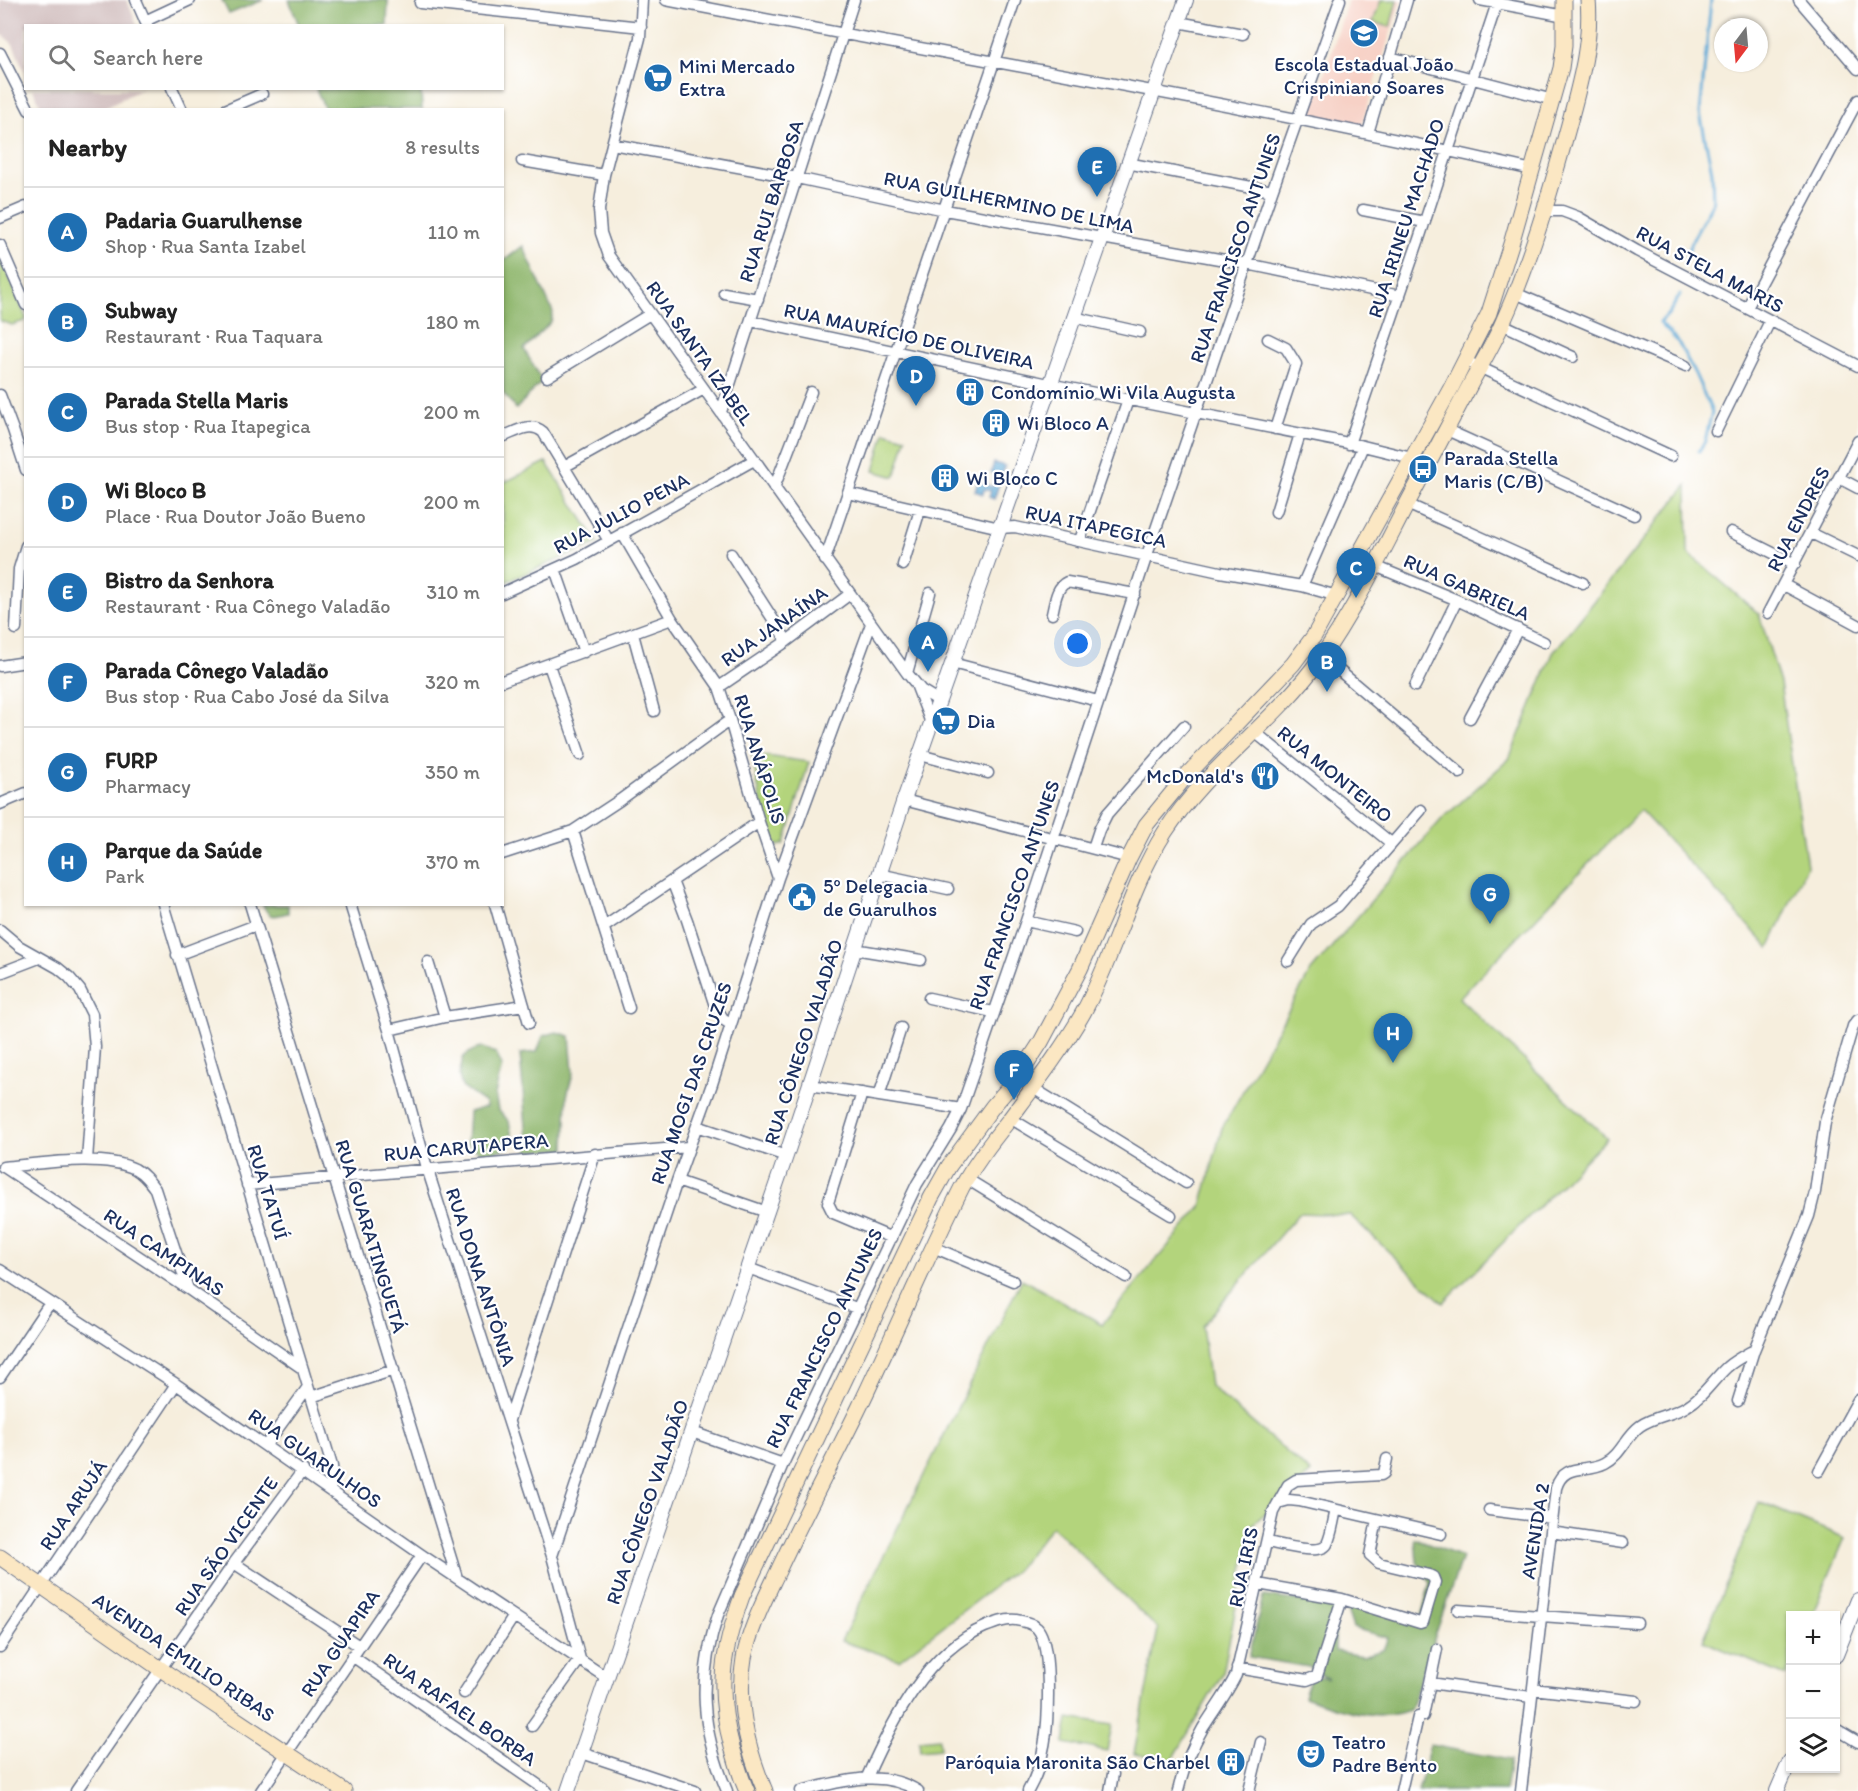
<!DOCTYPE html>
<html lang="en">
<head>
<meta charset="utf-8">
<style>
	:root { --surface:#fff; --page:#f6f6f6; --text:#222; --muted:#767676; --line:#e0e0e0; --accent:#1f6fb2 }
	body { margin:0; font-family:Itim,sans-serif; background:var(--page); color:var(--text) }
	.controls { position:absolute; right:18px; bottom:18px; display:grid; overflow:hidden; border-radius:0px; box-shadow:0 2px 4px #0004 }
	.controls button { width:54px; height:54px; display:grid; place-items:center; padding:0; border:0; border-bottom:2px solid var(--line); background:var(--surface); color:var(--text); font:30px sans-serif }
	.compass { position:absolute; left:1714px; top:18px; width:54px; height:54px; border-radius:50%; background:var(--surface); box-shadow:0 2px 4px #0004; rotate:196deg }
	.you { position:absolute; left:1078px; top:644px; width:21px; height:21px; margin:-15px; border:4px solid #fff; border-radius:50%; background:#1a73e8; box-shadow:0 0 0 9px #1a73e833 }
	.badge { display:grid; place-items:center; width:39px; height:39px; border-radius:50%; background:var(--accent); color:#fff; font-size:20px; font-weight:700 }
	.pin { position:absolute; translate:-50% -50px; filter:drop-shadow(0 2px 3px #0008) }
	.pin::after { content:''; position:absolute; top:32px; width:21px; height:18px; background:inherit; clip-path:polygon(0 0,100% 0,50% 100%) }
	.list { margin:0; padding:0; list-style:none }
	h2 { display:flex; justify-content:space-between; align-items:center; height:78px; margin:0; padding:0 24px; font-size:26px }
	h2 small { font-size:20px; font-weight:400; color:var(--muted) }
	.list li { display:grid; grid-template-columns:39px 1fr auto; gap:18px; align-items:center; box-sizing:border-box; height:90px; padding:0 24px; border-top:2px solid var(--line) }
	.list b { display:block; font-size:22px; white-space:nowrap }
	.list p { margin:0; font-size:20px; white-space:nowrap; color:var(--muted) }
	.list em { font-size:20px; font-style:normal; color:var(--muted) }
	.icon { flex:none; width:33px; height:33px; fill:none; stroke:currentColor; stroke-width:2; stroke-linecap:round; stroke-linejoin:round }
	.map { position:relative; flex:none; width:1858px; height:1791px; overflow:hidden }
	.search { position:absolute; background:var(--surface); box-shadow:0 2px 4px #0004; left:24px; top:24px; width:480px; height:66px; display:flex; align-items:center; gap:15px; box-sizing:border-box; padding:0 21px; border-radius:0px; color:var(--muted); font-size:22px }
	.panel { position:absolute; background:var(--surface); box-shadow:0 2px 4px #0004; left:24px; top:108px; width:480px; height:798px; border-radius:0px }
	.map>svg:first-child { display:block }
	.built { fill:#f7d1c6 }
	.industrial { fill:#d2bfbf }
	.green { fill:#b3d47c; stroke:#67826d; stroke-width:1.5 }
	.forest { fill:#8eb66c; stroke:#547265; stroke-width:1.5 }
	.water { fill:#5faad7; stroke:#3d6c9a; stroke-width:1.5 }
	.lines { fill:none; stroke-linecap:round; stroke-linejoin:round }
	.stream { stroke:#5faad7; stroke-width:3 }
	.minor-casing { stroke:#68728a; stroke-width:13 }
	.tertiary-casing { stroke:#68728a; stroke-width:16 }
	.secondary-casing { stroke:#68728a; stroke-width:17 }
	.minor { stroke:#fff; stroke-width:10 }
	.tertiary { stroke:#fff; stroke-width:14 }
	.secondary { stroke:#fbe7c3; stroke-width:15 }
	.labels { text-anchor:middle; stroke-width:4.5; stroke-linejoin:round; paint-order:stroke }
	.poi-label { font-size:20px; fill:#1b2f5e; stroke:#fff; text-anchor:start }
	.street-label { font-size:20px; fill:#1b2f5e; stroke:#fff }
</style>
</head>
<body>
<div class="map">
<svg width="1858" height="1791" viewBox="0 0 1858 1791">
	<rect width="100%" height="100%" fill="#fff"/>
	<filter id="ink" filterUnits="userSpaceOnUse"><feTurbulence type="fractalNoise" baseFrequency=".0167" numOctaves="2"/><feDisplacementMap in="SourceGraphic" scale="12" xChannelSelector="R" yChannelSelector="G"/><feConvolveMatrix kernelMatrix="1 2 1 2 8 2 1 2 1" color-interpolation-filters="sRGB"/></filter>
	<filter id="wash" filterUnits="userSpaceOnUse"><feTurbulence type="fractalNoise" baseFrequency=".008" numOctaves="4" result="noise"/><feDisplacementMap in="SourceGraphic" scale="24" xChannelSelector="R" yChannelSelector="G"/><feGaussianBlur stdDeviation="1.35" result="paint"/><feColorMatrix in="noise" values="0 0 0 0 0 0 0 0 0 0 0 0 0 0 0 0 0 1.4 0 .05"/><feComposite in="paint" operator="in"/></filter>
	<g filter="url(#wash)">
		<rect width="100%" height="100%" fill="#f6eedd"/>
		<path class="built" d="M1348,0H1401L1360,130L1311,116Z"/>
		<path class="industrial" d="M0,0H127L137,25L26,26L25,73L13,44L0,33Z
			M33,89H142L99,110L42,109Z"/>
		<path class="green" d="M1381,0H1397L1390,27L1373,22Z
			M0,256L26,318L25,321L12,325L0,321Z
			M885,432L906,438L895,477L874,471Z
			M546,462L598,543L503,583V483Z
			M1687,485L1688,553L1759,614L1780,683L1807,866L1769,948L1640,810L1459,998L1607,1138L1443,1303L1350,1215L1299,1213L1202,1326L1210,1386L1311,1473L1252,1525L1223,1673L1172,1761L1134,1754L1158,1629L1052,1526L1016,1570L899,1660L841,1641L1022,1279L1102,1324L1201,1207L1222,1128L1311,971L1441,820L1509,759L1553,653Z
			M752,754L809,762L786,839L784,844L778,846C764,834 756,774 752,754Z
			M1759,1502L1845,1538L1812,1615L1790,1616V1664L1786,1676L1703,1641Z
			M1068,1718L1112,1725L1107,1751L1064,1743Z
			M939,1738L940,1749L920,1751L919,1740Z"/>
		<path class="forest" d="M222,0H263L229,14Z
			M289,0H388L387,25H299Z
			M316,89H421L422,109H325Z
			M523,246L553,312L551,322L524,349L542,381L516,409L503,393L502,262Z
			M263,905H288V913C273,916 270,920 263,905Z
			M556,1032L570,1036L573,1073L567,1096L565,1150L528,1151L520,1054L537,1052L543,1036Z
			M480,1047L496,1053L502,1066L495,1094L498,1110L509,1121L513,1142L505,1149L485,1155L467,1143L469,1112L486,1107L485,1103L462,1087L459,1076L463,1058L468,1053Z
			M1415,1539L1462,1557L1410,1710C1403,1712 1395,1715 1387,1715C1359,1716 1330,1706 1304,1697L1311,1676L1328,1679L1309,1667L1249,1657L1263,1596L1335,1605V1651L1363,1656L1383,1650L1388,1638L1353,1628L1347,1610L1350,1607L1420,1621L1430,1582L1417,1561Z
			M1430,1745L1510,1760L1505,1791H1418Z"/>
		<path class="water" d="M994,463L1005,466L994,499L989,497L991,491L984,489L983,494L975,491L978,482L993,487L997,475L991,472Z"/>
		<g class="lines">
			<path class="stream" d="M1686,258L1693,239L1713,202L1712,172L1700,113L1711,0
				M1680,295L1669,313L1660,323L1678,342L1695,374L1712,412L1705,441L1699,451"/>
		</g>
	</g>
	<g filter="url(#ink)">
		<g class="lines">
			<g class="minor-casing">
				<path id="minor" d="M136,0L147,25
					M642,0L640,38L604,175L599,210L601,233L609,256L907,673L921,690L939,701
					M666,0C955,57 1246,103 1532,170
					M1480,0L1565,16
					M1799,0L1858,69
					M420,3L641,27
					M145,21L190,0
					M1178,22L1243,34
					M0,53L29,110
					M1390,57L1553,100
					M172,88L182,110
					M225,110L262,94
					M1368,133L1407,0
					M612,144L797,178L945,210L1247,264L1400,296
					M522,161L604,175
					M1127,163L1272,191
					M1363,210L1425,222
					M1544,211H1562L1578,217L1637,251L1858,366
					M0,218L26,207
					M0,245L26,305
					M724,293L758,299
					M1515,293L1686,366
					M1747,308L1858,100
					M1073,317L1140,332
					M751,321L1049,384L1363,446L1412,458
					M1502,324L1573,357
					M1268,339L1286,348L1296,364L1275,429
					M1466,361L1671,456
					M547,377L650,314
					M0,395L13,430L26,470
					M721,412L854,0
					M1447,430L1634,515
					M1716,431L1770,321
					M502,437C516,432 530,421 543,432L609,541
					M1349,444L1419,239L1497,3
					M564,467L704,389
					M1839,478L1858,488
					M774,488L811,392
					M848,493L1000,528L1015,527L1220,572L1302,586L1337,596
					M1407,504L1583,583
					M1276,512L1300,434
					M1731,532L1795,564
					M622,533L672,619L719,687L730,720L759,822L778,878
					M1811,533L1858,556
					M1080,540L1128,400
					M731,554L787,641
					M825,560L1015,0
					M903,565L920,510
					M1375,566L1457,600L1544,642
					M555,569L584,652
					M1784,585L1858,625
					M1302,586L1363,446
					M502,593L577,559L754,460
					M1768,613L1858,441
					M1052,614C1055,602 1056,587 1067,582L1135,594
					M16,629L19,569L26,546
					M633,634L654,711
					M1322,656L1460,773
					M952,663L1098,701
					M549,665L580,755
					M0,666L26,662
					M907,673L930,593
					M502,681L672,619
					M1415,686L1457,600
					M719,687L787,641L850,594
					M917,687L931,723
					M1470,718L1518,629
					M1256,733L1391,843
					M920,755L988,773
					M904,800L1129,858
					M0,804L26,793
					M573,831L629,1008
					M1093,848L1099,830L1107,814L1184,726
					M502,854L573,831L620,800L730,720
					M879,874L948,889
					M672,881L687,920L715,1006L724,1020L730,1024
					M163,904L332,1466L333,1475L330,1491
					M250,904L457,1578
					M350,904L389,1030L427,1168L552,1556L580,1659L532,1726
					M495,904L529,1023
					M1026,921L1075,932
					M604,927L759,822
					M0,930L19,946L58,968L69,977L80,990L92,1014L95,1047L87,1160
					M854,949L921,960
					M177,955L256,925
					M1288,961L1311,924L1338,906L1421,810
					M428,962L445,1017
					M0,973L39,958
					M929,998L993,1012
					M389,1030L445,1017L524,1005
					M810,1085L961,1109
					M1033,1088L1186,1183
					M862,1093L828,1203L833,1213L892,1238
					M879,1096L901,1028
					M1010,1118L1171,1215
					M697,1126L786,1156
					M3,1167C40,1164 102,1153 135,1169C144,1174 149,1181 155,1189L188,1289
					M4,1167L188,1289L303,1369
					M967,1179L1126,1277
					M677,1181L767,1212
					M247,1185L688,1147
					M933,1247L1013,1281
					M748,1268L859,1309
					M0,1270L176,1384L422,1555L607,1678
					M0,1377L50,1303
					M311,1397L394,1370
					M1738,1401L1754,1350L1809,1216L1815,1192L1825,1122L1853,1026L1858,1020
					M509,1420L595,1154
					M692,1432L783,1464
					M266,1445L308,1387
					M1819,1471L1858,1400
					M1278,1503L1288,1485L1296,1480L1381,1475L1384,1473L1387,1459
					M1489,1510L1552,1518
					M1551,1532L1623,1543
					M1267,1542C1279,1544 1321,1556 1327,1544C1332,1534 1333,1521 1336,1510
					M552,1556L677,1181L712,1084L778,878L871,624
					M234,1563L359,1646
					M1258,1584L1342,1599L1420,1623L1423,1622L1435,1582L1433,1577L1429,1575L1379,1563L1370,1555L1377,1520
					M1458,1610L1637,1623
					M0,1647L176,1384
					M352,1656L547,1791
					M1237,1668L1307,1680L1317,1676L1342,1599
					M1430,1683L1531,1697
					M1533,1689L1636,1701
					M464,1693L514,1616
					M1423,1716L1437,1649
					M1836,1729L1858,1742
					M582,1753L695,1791
					M867,1777C891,1723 927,1651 985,1627C995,1623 1005,1619 1016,1620C1023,1621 1032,1623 1037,1628C1048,1640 1048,1678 1048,1694C1048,1728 1045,1761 1028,1791
					M76,1791L234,1563L303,1470
					M261,1791L422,1555
					M727,1791C701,1729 697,1679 718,1615L783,1464L917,1184L951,1129L961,1109L1026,921L1147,555L1272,191L1340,0
					M801,1791C839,1782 882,1768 918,1791
					M1110,1791L1113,1774
					M1178,1791C1183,1770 1192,1747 1203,1728C1214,1710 1226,1695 1236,1675L1273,1512L1278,1503L1289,1500L1299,1501L1441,1534
					M1249,1791L1261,1742
					M1401,1791L1418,1717
					M1521,1791L1556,1488C1564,1462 1586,1473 1605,1463C1621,1455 1626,1436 1640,1426C1654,1416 1673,1415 1687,1406C1703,1397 1713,1380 1727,1367C1735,1360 1745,1355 1754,1350"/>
			</g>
			<g class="tertiary-casing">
				<path id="tertiary" d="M1836,1655L1858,1600
					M568,1791L786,1156L904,800L1186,0
					M1777,1791L1790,1761"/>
			</g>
			<g class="secondary-casing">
				<path id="secondary" d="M0,1557L162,1670L344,1791
					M747,1791C740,1777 737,1762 732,1747C716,1689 722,1652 742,1596L931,1198L949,1166L993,1106L1019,1076L1041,1042L1080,969L1129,858L1146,825L1186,776L1293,664L1314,636L1451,388L1489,313L1511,244L1561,68L1564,46V0
					M765,1791C747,1749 736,1704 744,1658C750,1627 766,1597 779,1569C804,1515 832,1463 858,1410C894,1336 925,1260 962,1187C975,1163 992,1141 1009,1120C1035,1085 1062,1050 1083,1013C1115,955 1129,888 1165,832C1207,767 1275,722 1320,659C1354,611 1380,556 1407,504C1428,464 1450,423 1471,383C1482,363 1494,343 1503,322C1531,260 1550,193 1568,128C1579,86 1592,43 1588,0"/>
			</g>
			<use href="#minor" class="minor"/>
			<use href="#tertiary" class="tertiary"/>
			<use href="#secondary" class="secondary"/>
		</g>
	</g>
	<defs>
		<g id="school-disc" transform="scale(1.5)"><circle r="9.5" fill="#1f6fb2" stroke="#fff"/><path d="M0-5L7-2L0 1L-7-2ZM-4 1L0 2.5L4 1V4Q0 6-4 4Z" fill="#fff"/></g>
		<g id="supermarket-disc" transform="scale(1.5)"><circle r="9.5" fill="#1f6fb2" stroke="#fff"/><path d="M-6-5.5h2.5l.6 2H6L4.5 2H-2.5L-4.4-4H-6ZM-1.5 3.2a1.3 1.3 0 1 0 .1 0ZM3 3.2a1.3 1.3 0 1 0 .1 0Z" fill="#fff"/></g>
		<g id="building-disc" transform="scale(1.5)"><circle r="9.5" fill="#1f6fb2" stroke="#fff"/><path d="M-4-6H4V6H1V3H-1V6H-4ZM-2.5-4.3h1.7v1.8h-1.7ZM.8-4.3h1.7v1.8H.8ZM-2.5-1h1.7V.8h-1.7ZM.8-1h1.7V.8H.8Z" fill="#fff"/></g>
		<g id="bus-disc" transform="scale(1.5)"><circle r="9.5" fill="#1f6fb2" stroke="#fff"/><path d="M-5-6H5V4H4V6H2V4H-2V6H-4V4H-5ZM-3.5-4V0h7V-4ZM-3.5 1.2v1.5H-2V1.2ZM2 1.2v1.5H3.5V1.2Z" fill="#fff"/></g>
		<g id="restaurant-disc" transform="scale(1.5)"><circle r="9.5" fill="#1f6fb2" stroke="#fff"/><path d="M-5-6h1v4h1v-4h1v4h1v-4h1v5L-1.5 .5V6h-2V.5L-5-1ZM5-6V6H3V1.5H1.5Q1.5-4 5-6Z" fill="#fff"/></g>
		<g id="civic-disc" transform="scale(1.5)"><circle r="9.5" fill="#1f6fb2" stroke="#fff"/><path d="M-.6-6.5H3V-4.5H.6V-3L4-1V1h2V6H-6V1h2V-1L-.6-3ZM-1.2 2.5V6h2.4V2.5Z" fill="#fff"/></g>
		<g id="theatre-disc" transform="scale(1.5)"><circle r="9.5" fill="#1f6fb2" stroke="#fff"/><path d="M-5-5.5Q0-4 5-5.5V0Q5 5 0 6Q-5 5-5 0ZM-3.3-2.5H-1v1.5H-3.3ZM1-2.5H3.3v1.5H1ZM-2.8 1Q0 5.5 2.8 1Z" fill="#fff"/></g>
	</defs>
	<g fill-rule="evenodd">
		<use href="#school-disc" x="1364" y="33"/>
		<use href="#supermarket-disc" x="658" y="78"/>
		<use href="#building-disc" x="970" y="392"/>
		<use href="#building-disc" x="996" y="423"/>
		<use href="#bus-disc" x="1423" y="469"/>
		<use href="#building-disc" x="945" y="478"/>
		<use href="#supermarket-disc" x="946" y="721"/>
		<use href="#restaurant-disc" x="1265" y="776"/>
		<use href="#civic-disc" x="802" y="897"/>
		<use href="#theatre-disc" x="1311" y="1754"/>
		<use href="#building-disc" x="1231" y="1762"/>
	</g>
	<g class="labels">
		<g class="poi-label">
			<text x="1364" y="71" text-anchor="middle">Escola Estadual João<tspan x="1364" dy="23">Crispiniano Soares</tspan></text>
			<text x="679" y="73">Mini Mercado<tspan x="679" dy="23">Extra</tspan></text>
			<text x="991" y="399">Condomínio Wi Vila Augusta</text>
			<text x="1017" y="430">Wi Bloco A</text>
			<text x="1444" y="465">Parada Stella<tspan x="1444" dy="23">Maris (C/B)</tspan></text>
			<text x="966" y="485">Wi Bloco C</text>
			<text x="967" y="728">Dia</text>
			<text x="1244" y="783" text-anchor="end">McDonald's</text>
			<text x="823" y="893">5º Delegacia<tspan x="823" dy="23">de Guarulhos</tspan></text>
			<text x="1332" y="1749">Teatro<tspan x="1332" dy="23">Padre Bento</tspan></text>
			<text x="1210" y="1769" text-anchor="end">Paróquia Maronita São Charbel</text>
		</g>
		<g class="street-label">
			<text transform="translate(771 201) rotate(-72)" y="7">RUA RUI BARBOSA</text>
			<text transform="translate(1009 202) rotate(11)" y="7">RUA GUILHERMINO DE LIMA</text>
			<text transform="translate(1406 218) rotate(-72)" y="7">RUA IRINEU MACHADO</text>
			<text transform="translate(1235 248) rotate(-71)" y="7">RUA FRANCISCO ANTUNES</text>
			<text transform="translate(1710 269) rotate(28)" y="7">RUA STELA MARIS</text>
			<text transform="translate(909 336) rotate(12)" y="7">RUA MAURÍCIO DE OLIVEIRA</text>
			<text transform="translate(700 353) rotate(55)" y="7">RUA SANTA IZABEL</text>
			<text transform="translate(621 513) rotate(-28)" y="7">RUA JULIO PENA</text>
			<text transform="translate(1798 519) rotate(-63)" y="7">RUA ENDRES</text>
			<text transform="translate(1096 526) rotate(12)" y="7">RUA ITAPEGICA</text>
			<text transform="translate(1467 587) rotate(24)" y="7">RUA GABRIELA</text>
			<text transform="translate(774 626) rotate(-35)" y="7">RUA JANAÍNA</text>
			<text transform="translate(760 759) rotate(73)" y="7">RUA ANÁPOLIS</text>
			<text transform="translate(1335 774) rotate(39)" y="7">RUA MONTEIRO</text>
			<text transform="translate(1014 895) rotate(-71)" y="7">RUA FRANCISCO ANTUNES</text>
			<text transform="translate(803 1042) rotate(-72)" y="7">RUA CÔNEGO VALADÃO</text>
			<text transform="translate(691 1083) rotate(-71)" y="7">RUA MOGI DAS CRUZES</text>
			<text transform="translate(466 1147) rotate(-5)" y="7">RUA CARUTAPERA</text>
			<text transform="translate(268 1192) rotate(73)" y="7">RUA TATUÍ</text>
			<text transform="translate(371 1236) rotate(73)" y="7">RUA GUARATINGUETÁ</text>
			<text transform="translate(164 1252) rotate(34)" y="7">RUA CAMPINAS</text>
			<text transform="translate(481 1277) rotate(72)" y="7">RUA DONA ANTÔNIA</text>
			<text transform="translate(824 1338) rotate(-64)" y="7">RUA FRANCISCO ANTUNES</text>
			<text transform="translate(315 1458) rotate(35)" y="7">RUA GUARULHOS</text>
			<text transform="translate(647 1502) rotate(-71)" y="7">RUA CÔNEGO VALADÃO</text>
			<text transform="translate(73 1505) rotate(-56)" y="7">RUA ARUJÁ</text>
			<text transform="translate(1535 1531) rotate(-81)" y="7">AVENIDA 2</text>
			<text transform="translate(226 1546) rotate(-55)" y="7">RUA SÃO VICENTE</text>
			<text transform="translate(1243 1567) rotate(-78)" y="7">RUA IRIS</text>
			<text transform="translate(340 1643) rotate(-56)" y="7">RUA GUAPIRA</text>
			<text transform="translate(184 1657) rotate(34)" y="7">AVENIDA EMILIO RIBAS</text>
			<text transform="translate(460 1709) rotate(35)" y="7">RUA RAFAEL BORBA</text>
		</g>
	</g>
</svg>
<div class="controls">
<button>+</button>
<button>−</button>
<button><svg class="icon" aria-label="layers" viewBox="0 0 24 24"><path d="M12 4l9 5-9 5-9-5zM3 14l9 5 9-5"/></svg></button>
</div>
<svg class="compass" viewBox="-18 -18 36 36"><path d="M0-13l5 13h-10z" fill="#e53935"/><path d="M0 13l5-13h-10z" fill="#767676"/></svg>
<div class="you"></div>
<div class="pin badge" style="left:928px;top:672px">A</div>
<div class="pin badge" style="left:1327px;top:692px">B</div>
<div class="pin badge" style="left:1356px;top:598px">C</div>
<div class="pin badge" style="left:916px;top:406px">D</div>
<div class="pin badge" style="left:1097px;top:197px">E</div>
<div class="pin badge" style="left:1014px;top:1100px">F</div>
<div class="pin badge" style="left:1490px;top:924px">G</div>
<div class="pin badge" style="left:1393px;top:1063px">H</div>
<div class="search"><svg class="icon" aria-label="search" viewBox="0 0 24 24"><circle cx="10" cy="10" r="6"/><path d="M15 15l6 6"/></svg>Search here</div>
<section class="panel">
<h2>Nearby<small>8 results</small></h2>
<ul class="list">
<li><span class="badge">A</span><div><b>Padaria Guarulhense</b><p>Shop · Rua Santa Izabel</p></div><em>110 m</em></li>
<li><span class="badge">B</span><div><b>Subway</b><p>Restaurant · Rua Taquara</p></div><em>180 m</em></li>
<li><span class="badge">C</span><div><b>Parada Stella Maris</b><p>Bus stop · Rua Itapegica</p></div><em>200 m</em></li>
<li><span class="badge">D</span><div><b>Wi Bloco B</b><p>Place · Rua Doutor João Bueno</p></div><em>200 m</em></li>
<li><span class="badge">E</span><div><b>Bistro da Senhora</b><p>Restaurant · Rua Cônego Valadão</p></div><em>310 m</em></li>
<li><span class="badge">F</span><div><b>Parada Cônego Valadão</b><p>Bus stop · Rua Cabo José da Silva</p></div><em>320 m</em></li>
<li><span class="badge">G</span><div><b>FURP</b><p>Pharmacy</p></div><em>350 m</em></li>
<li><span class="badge">H</span><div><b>Parque da Saúde</b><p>Park</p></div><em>370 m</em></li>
</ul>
</section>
</div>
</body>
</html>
